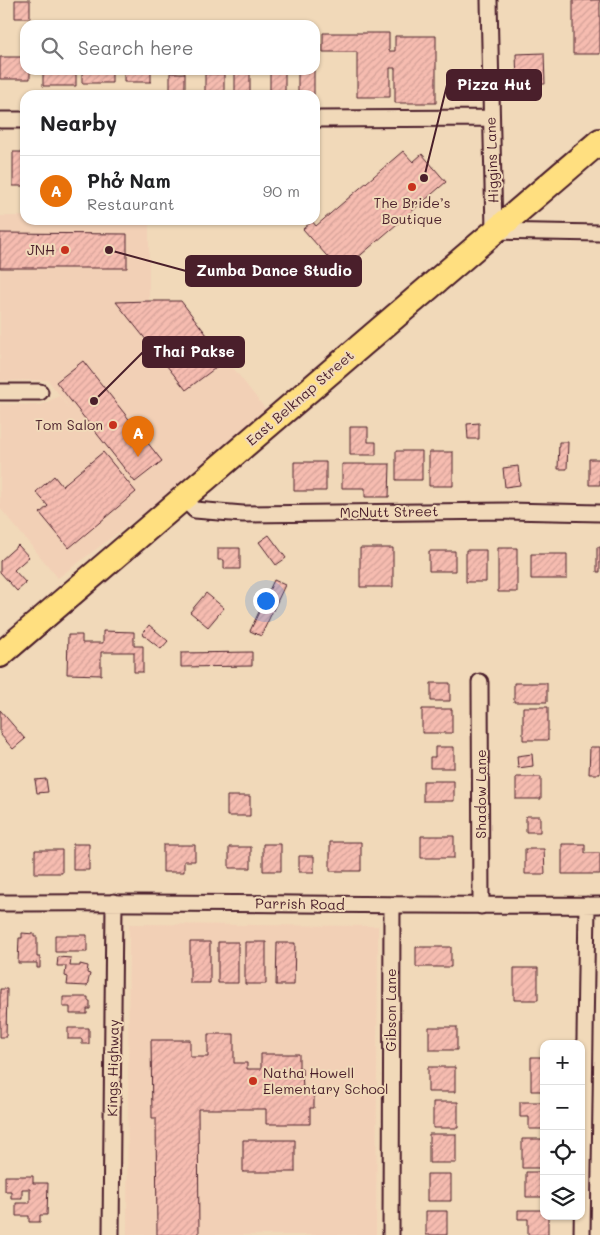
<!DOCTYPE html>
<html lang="en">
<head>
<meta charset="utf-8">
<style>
	:root { --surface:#fff; --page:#f6f6f6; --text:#202124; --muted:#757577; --line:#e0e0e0; --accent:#7c3aed }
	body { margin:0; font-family:Mali,sans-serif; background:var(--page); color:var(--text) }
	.controls { position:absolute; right:15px; bottom:15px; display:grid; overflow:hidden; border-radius:10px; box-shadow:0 1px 4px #0004 }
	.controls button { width:45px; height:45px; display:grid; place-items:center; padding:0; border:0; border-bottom:1px solid var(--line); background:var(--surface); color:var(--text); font:25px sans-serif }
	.you { position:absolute; left:265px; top:600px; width:18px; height:18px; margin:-12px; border:4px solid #fff; border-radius:50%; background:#1a73e8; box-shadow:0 0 0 8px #1a73e833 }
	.badge { display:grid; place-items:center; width:32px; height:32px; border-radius:50%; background:var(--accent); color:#fff; font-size:16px; font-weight:700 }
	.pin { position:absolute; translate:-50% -41px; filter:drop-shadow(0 1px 2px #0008) }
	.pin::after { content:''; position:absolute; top:26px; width:18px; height:15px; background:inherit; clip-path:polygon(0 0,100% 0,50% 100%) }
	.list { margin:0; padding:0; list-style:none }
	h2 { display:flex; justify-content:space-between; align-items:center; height:65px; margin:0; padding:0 20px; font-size:21px }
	h2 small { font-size:16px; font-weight:400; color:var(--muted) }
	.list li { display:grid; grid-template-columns:32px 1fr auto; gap:15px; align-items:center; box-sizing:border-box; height:70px; padding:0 20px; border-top:1px solid var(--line) }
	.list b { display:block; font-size:19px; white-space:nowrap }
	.list p { margin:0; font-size:16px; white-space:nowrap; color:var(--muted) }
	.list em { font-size:16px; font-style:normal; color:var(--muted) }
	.icon { flex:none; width:28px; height:28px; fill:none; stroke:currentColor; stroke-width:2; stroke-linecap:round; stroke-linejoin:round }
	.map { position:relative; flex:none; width:600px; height:1235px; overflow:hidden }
	.search { position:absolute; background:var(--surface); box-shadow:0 1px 4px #0004; left:20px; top:20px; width:300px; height:55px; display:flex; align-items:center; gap:12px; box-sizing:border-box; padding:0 18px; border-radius:15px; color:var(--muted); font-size:19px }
	.panel { position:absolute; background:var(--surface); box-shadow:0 1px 4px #0004; left:20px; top:90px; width:300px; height:135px; border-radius:15px }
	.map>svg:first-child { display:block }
	.built { fill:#f2d0b6 }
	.building { fill:url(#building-hatch); stroke:#4a1f2b }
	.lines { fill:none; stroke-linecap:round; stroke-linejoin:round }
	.street-casing { stroke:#4a1f2b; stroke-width:19 }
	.primary-casing { stroke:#4a1f2b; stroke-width:28 }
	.street { stroke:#f1d9b9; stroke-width:15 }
	.primary { stroke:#ffdf80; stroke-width:24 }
	.poi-dot { fill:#c8321e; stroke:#f1d9b9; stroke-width:2 }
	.labels { text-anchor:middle; stroke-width:4; stroke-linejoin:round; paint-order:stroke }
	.street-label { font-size:14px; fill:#4a1f2b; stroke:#f1d9b9 }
	.poi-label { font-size:14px; fill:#4a1f2b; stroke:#f1d9b9; text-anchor:end }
	.leader { fill:none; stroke:#4a1f2b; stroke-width:2 }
	.callout-dot { fill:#4a1f2b; stroke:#f1d9b9; stroke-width:2 }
	.callout { fill:#4a1f2b; stroke:#4a1f2b; stroke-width:2 }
	.callout-label { font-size:15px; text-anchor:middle; font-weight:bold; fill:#fff }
</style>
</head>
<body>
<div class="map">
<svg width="600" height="1235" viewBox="0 0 600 1235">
	<defs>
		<pattern id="building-hatch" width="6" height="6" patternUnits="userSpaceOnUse" patternTransform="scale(1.25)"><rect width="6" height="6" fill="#f6bcb0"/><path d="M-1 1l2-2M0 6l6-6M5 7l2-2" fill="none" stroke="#d4a198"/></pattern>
	</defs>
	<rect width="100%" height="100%" fill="#f1d9b9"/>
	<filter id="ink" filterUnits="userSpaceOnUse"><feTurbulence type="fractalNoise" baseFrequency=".02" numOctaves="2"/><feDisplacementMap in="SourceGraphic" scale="10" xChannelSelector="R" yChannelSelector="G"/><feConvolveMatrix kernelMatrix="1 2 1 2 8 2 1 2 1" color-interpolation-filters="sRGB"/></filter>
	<g filter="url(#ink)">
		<path class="built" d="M0,216H25V220H149V301H181L274,420L158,520L149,509L58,578L0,508V404L41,405L59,396L71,410L48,380L0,381Z
			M129,924L378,926L376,1235H127Z"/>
		<path class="building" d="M15,0H30V18H15Z
			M573,0H600V54H573Z
			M323,33H389V51H395V36H436V103H395V68H390V97H357V52H323Z
			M544,53L545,84H517L516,54Z
			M0,57H25V70H30V79H0Z
			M43,70H76V86H43Z
			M82,70H112V83H82Z
			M124,70H151V82H124Z
			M235,70H250V95H235Z
			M270,70H285V95H270Z
			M298,70H314V95H298Z
			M170,73H185V95H170Z
			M205,74H224V95H205Z
			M403,151L413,162L422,154L446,182L341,272L303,229L312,221L316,226Z
			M13,152H25V186H13Z
			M0,233L127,234V268H0Z
			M149,301H181L226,360L186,390L116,302Z
			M83,361L162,461L135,482L56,382Z
			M479,423V439H468L467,424Z
			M350,427H368V442H376V455H350Z
			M559,442H568L567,469H558Z
			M396,451H422V480H396Z
			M103,452L136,492L69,548L40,513L48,506L36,492L54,476L62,486Z
			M429,452H453V486H429Z
			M589,459H600V485H589Z
			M294,462H326V491H294Z
			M342,464H390L389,497H365V488H342Z
			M518,466L520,485L505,487L503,468Z
			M269,535L286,558L276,565L259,542Z
			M18,545L29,557L14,570L26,583L17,591L0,572V561Z
			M597,547H600V572H597Z
			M218,548H240V569H224V560H218Z
			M360,548H393V587H360Z
			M498,548H517V592H498Z
			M466,550H486V582H466Z
			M429,551H455V571H429Z
			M531,554H567V579H531Z
			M274,580L285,585L261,636L250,631Z
			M206,593L224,608L208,627L190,612Z
			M149,625L168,641L161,649L142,634Z
			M103,631L134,632V646H143V672H134V652H101V675L67,674L68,635H82V643H103Z
			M252,652V666L181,667V653Z
			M431,683H450V701H431Z
			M514,683H547V702H514Z
			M523,707H548V740H523Z
			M422,709H452V733H422Z
			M0,710L25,739L13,749L0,734Z
			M435,747H454V768H430V757H435Z
			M590,747H600V774H589Z
			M532,754L533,766L518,768L517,756Z
			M516,777H541V799H516Z
			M46,779L48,792L37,793L35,780Z
			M423,781H454V801H423Z
			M227,796H250V816H227Z
			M526,816H540V832H526Z
			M421,836H454V858H421Z
			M330,842H361V871H330Z
			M73,844H89V870H73Z
			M263,844H281V871H263Z
			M562,844H585V853H600V874H562Z
			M163,845H195V861H184V872H163Z
			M229,847H251V868H229Z
			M525,849H544L545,874H525Z
			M35,850H62V873H35Z
			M299,856H314V872H299Z
			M22,933L34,934V937H37V957H40V968H37V963H18L19,938H22Z
			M55,935H87V952H55Z
			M190,942H210V983H190Z
			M218,942H238V983H218Z
			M245,942H266V984H245Z
			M277,943H295L294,985H276Z
			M416,947H451V967H416Z
			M58,957L71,958L70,966H80V964L88,966L87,973L90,974L87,986L67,985L68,977L65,976L66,966H57Z
			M514,968H538V1000H514Z
			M0,989H7L6,1037H0Z
			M63,997H88V1001H90V1009H87V1014H70V1007H63Z
			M429,1027H457V1050H429Z
			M68,1028H89V1044H82V1039H68Z
			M208,1034H234V1063H247V1069H261V1054H299V1068H302L303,1091H314V1108H310V1124H266V1109H198L199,1235H157L156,1118H152L151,1040H190V1057H208Z
			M531,1057H544V1091H531Z
			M428,1067H455V1092H428Z
			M433,1102H458V1128H433Z
			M520,1102H544V1129H529V1117H520Z
			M429,1134H456V1163H429Z
			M522,1139H544V1168H522Z
			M243,1140H295V1172H243Z
			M526,1172H544V1197H526Z
			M427,1174H451V1201H427Z
			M5,1176H33V1183H48L47,1215H40V1222H29V1216H16V1203H30V1189H22V1198H11V1191H5Z
			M518,1210H544V1216H548V1235H528V1219H518Z
			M426,1211H447V1235H426Z"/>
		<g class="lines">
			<g class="street-casing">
				<path id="street" d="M489,0L494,231L600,233
					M315,119L491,118
					M0,120H25
					M0,392H40
					M183,498L195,510L243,514L507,511L600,513
					M480,682L481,906
					M0,903C200,901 400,907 600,905
					M111,1235L114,902
					M391,1235L392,905
					M582,1235L587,905"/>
			</g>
			<g class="primary-casing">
				<path id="primary" d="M0,655L600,141"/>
			</g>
			<use href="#street" class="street"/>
			<use href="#primary" class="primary"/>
		</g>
	</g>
	<g class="poi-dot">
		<circle cx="412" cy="187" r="5"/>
		<circle cx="65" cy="250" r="5"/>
		<circle cx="113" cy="425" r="5"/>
		<circle cx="253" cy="1081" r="5"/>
	</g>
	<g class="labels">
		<g class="street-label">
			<text transform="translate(492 160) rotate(-92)" y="5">Higgins Lane</text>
			<text transform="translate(300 398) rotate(-41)" y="5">East Belknap Street</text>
			<text transform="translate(389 512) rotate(-1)" y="5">McNutt Street</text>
			<text transform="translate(481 794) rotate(-90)" y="5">Shadow Lane</text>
			<text transform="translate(300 904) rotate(1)" y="5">Parrish Road</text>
			<text transform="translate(391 1010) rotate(-90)" y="5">Gibson Lane</text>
			<text transform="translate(113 1068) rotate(-89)" y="5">Kings Highway</text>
		</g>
		<g class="poi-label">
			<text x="412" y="208" text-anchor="middle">The Bride’s<tspan x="412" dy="16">Boutique</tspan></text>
			<text x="55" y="255">JNH</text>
			<text x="103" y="430">Tom Salon</text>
			<text x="263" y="1078" text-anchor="start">Natha Howell<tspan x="263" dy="16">Elementary School</tspan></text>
		</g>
	</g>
	<path class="leader" d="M424 178L447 85M109 250L186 271M94 401L143 352"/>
	<g class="callout-dot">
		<circle cx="424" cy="178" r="5"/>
		<circle cx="109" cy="250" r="5"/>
		<circle cx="94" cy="401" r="5"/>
	</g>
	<g class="callout">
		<rect x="447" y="70" width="94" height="30" rx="5"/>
		<rect x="186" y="256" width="175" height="30" rx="5"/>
		<rect x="143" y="337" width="101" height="30" rx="5"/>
	</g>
	<g class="callout-label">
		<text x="494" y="90">Pizza Hut</text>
		<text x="274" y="276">Zumba Dance Studio</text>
		<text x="194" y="357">Thai Pakse</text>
	</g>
</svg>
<div class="controls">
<button>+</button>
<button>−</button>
<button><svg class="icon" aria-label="locate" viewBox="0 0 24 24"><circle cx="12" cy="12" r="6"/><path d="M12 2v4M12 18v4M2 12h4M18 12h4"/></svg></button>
<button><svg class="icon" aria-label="layers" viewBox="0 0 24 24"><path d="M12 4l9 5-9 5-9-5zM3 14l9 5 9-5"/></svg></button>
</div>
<div class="you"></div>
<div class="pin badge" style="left:138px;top:457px;background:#e8710a">A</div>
<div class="search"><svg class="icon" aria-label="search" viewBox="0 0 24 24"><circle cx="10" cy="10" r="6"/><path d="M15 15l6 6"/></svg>Search here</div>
<section class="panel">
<h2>Nearby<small></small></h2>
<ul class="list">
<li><span class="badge" style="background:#e8710a">A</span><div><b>Phở Nam</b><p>Restaurant</p></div><em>90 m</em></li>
</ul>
</section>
</div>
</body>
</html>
